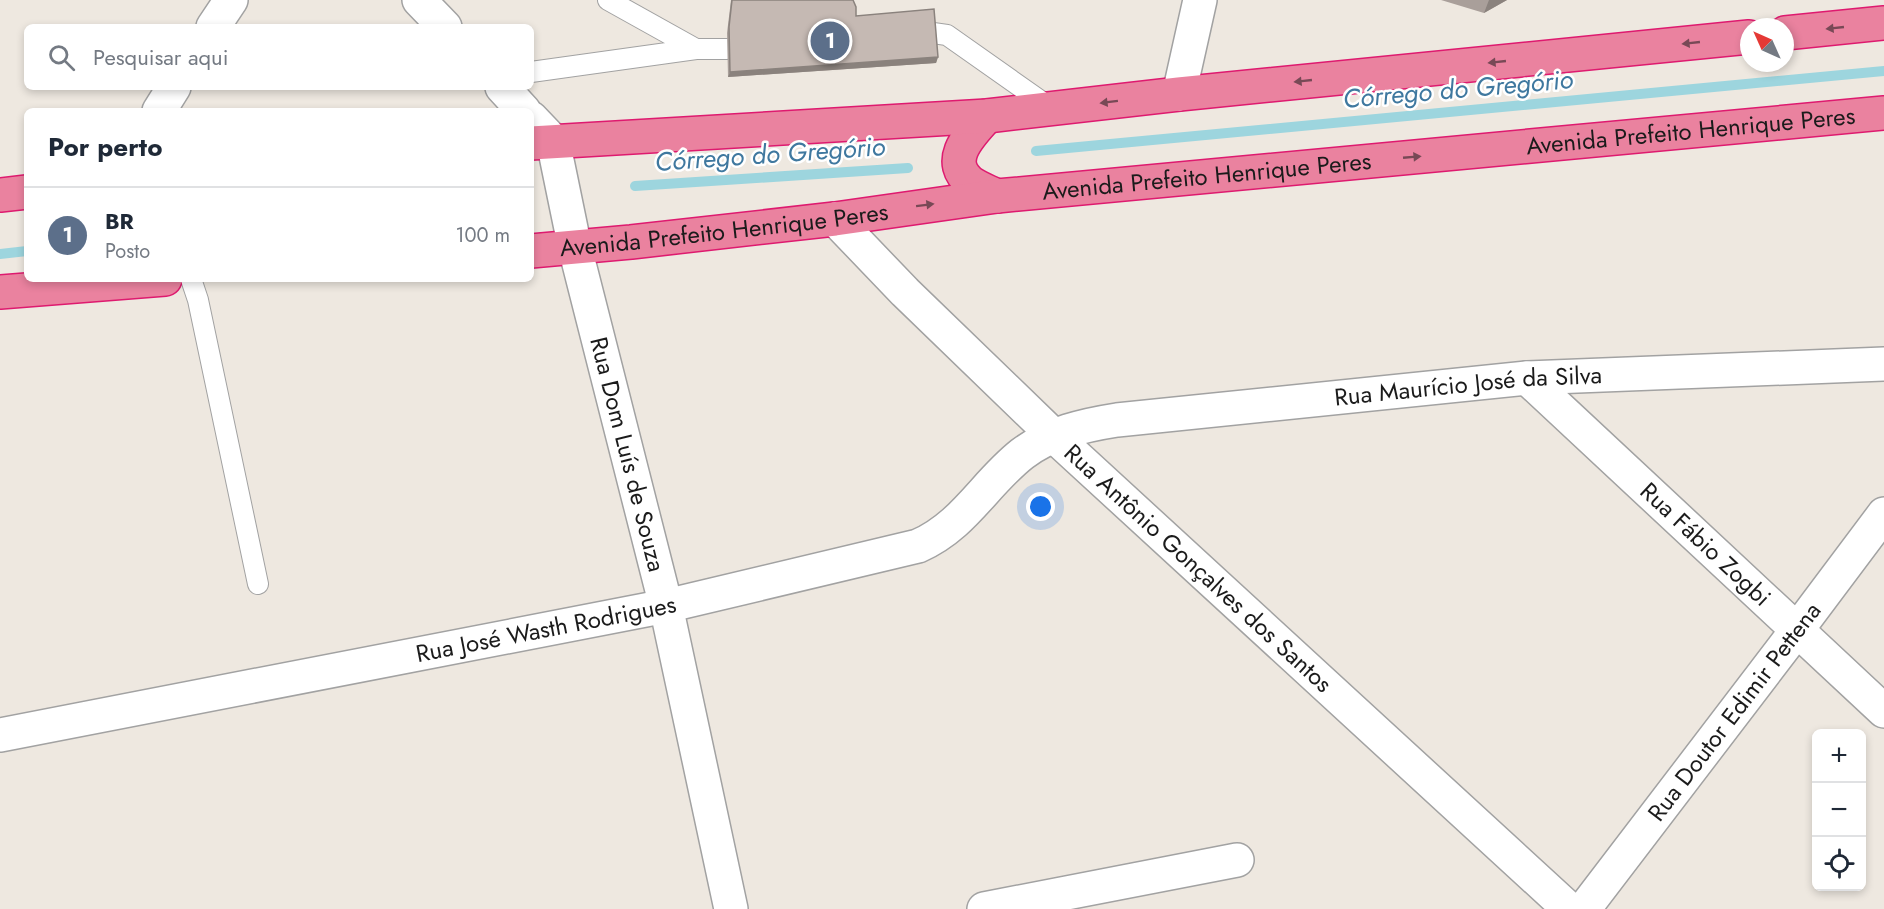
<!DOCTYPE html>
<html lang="pt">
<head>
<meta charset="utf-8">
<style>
	:root { --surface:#fff; --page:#f2f2f3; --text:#1f2937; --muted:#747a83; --line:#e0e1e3; --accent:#ea580c }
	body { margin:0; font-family:Jost,sans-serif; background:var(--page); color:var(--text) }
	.controls { position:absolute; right:18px; bottom:18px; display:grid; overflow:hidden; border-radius:9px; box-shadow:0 3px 9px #0003 }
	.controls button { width:54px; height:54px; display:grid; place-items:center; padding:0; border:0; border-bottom:2px solid var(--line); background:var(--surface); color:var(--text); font:30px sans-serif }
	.compass { position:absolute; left:1740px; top:18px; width:54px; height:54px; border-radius:50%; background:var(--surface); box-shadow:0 3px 9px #0003; rotate:315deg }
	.you { position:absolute; left:1041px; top:507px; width:21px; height:21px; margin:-15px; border:4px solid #fff; border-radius:50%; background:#1a73e8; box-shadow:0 0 0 9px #1a73e833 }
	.badge { display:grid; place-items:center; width:39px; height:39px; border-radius:50%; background:var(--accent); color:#fff; font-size:20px; font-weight:700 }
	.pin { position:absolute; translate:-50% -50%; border:3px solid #fff; box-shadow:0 2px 6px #0006 }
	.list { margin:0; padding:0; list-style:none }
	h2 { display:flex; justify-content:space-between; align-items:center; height:78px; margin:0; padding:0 24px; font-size:26px }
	h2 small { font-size:20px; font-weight:400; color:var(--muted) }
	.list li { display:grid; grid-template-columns:39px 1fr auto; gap:18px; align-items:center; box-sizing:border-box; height:96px; padding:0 24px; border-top:2px solid var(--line) }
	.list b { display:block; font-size:22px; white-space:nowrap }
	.list p { margin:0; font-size:20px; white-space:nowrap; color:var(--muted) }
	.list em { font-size:20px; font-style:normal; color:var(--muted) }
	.icon { flex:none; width:33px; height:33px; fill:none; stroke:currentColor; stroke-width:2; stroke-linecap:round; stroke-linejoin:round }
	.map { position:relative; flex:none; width:1884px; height:909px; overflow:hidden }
	.search { position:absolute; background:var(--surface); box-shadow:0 3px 9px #0003; left:24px; top:24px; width:510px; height:66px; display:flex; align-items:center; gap:15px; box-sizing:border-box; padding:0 21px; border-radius:9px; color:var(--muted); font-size:22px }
	.panel { position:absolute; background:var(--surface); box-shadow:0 3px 9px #0003; left:24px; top:108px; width:510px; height:174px; border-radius:9px }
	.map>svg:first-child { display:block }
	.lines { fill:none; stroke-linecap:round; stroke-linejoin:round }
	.stream { stroke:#9dd5de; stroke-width:10 }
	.lane-casing { stroke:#a2a2a2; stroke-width:22 }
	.street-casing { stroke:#a2a2a2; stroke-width:36 }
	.highway-casing { stroke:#de1a6f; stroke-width:36 }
	.lane { stroke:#fff; stroke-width:20 }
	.street { stroke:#fff; stroke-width:33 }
	.highway { stroke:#ea829f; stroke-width:33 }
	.wall { fill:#a99f9a }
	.shaded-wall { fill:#8a827d }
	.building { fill:#c5b9b3; stroke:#8a827d; stroke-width:1.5 }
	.oneway { fill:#784956 }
	.labels { text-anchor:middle; stroke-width:5; stroke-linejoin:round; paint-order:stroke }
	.street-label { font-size:24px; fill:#1b1b1b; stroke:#fff }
	.water-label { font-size:26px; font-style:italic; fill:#3f789f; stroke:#fff }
</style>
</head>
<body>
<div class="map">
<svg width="1884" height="909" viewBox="0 0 1884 909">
	<rect width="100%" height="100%" fill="#eee8e0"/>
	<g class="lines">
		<path class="stream" d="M1036,151L1884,71
			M635,186L908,168
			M0,254L27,251"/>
		<g class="lane-casing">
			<path id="lane" d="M608,0L696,49
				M933,33L947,35L1052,109
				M531,72L696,49H727
				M191,279L198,300L258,584"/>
		</g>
		<g class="street-casing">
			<g id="street">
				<path d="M419,0L445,27"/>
				<path d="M213,27L231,0"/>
				<path d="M502,87L524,111"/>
				<path d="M1179,94L1200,0"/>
				<path d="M159,111L174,87"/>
				<path id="s1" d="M531,118L553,141L575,248L666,606L731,909"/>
				<path id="s2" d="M835,219L905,292L1054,436L1569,909"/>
				<path id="s3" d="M1527,378L1884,711"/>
				<path id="s4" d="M0,735L666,606L918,546C964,526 984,484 1022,454C1049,433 1085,425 1117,420L1527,378L1884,364"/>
				<path d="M984,909L1237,860"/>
				<path id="s5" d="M1584,909L1797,630L1884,514"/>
			</g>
		</g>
		<g class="highway-casing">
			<g id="highway">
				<path d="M1785,33L1884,23"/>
				<path d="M987,116C971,134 943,160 971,183C978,188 989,192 997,196"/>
				<path d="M531,143L987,116L1179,94L1749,37"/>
				<path d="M0,195L27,192"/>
				<path id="s6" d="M531,251L631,242L835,219L997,196L1884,113"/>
				<path d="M0,292L165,279"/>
			</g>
		</g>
		<use href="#lane" class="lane"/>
		<use href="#street" class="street"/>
		<use href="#highway" class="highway"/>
	</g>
	<path class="wall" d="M731,0H853L856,16L938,57L936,63L728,77L727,33Z
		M1441,0H1507L1484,13Z"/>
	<path class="shaded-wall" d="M1489,0H1507L1484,13Z
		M938,57L936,63L728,77L730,72Z"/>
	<path class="building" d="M732,0H853L856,7V16L934,9L938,57L730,72L729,27Z"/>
	<defs><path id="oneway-solid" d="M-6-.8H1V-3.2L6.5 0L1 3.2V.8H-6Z" transform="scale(1.5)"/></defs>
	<g class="oneway">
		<use href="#oneway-solid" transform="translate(1835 28) rotate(174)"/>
		<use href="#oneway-solid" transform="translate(1691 43) rotate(174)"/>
		<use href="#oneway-solid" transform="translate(1497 62) rotate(174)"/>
		<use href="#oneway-solid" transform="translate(1303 81) rotate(174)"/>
		<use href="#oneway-solid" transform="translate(1109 102) rotate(173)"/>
		<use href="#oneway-solid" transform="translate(1412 157) rotate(-5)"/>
		<use href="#oneway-solid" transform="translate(925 205) rotate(-7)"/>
	</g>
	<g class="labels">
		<g class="street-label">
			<text dy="8" stroke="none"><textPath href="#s6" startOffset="1166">Avenida Prefeito Henrique Peres</textPath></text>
			<text dy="8" stroke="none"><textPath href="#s6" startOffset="680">Avenida Prefeito Henrique Peres</textPath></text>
			<text dy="8" stroke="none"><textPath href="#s6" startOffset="194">Avenida Prefeito Henrique Peres</textPath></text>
			<text dy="8" stroke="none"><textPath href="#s4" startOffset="1532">Rua Maurício José da Silva</textPath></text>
			<text dy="8" stroke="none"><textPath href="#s1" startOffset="354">Rua Dom Luís de Souza</textPath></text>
			<text dy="8" stroke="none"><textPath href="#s3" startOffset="244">Rua Fábio Zogbi</textPath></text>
			<text dy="8" stroke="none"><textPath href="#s2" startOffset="504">Rua Antônio Gonçalves dos Santos</textPath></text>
			<text dy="8" stroke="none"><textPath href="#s4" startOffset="556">Rua José Wasth Rodrigues</textPath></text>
			<text dy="8" stroke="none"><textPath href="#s5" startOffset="248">Rua Doutor Edimir Pettena</textPath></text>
		</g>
		<g class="water-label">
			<text transform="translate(1458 89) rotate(-5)" y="9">Córrego do Gregório</text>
			<text transform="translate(770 154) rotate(-4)" y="9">Córrego do Gregório</text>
		</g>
	</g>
</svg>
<div class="controls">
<button>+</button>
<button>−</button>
<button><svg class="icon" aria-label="locate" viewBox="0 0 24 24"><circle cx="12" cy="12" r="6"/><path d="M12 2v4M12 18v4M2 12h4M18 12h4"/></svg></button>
</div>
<svg class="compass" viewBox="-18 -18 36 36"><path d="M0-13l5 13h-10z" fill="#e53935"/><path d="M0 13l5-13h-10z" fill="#747a83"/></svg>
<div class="you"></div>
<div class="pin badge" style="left:830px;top:41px;background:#5c6f8a">1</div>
<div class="search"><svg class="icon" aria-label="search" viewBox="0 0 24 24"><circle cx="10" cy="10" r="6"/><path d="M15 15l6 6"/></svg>Pesquisar aqui</div>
<section class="panel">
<h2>Por perto<small></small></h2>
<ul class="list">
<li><span class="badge" style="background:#5c6f8a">1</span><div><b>BR</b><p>Posto</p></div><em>100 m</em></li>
</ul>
</section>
</div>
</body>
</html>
